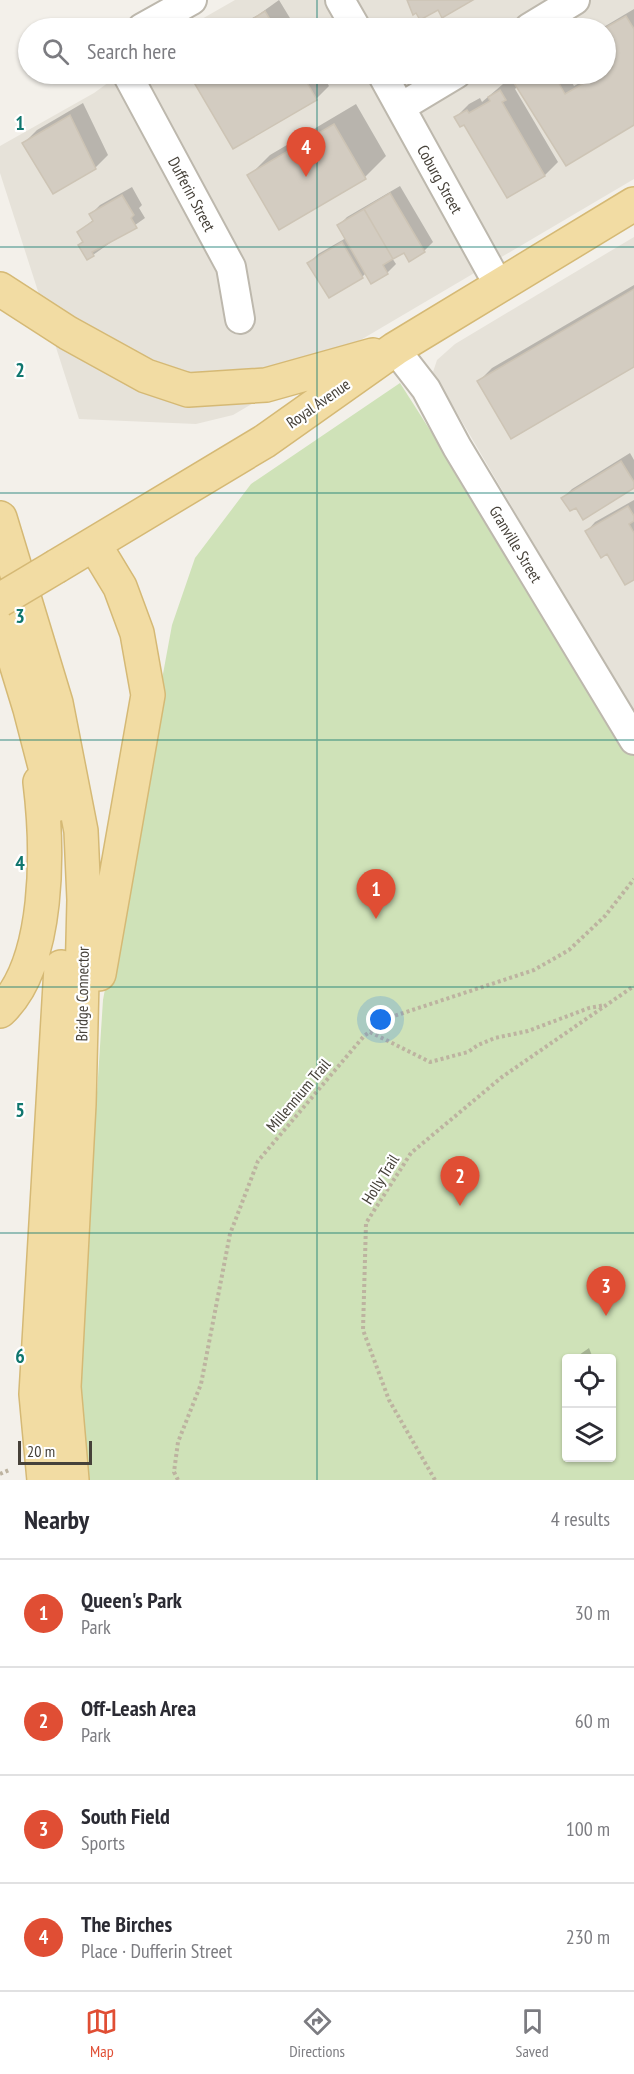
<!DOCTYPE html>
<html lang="en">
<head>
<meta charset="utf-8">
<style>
	:root { --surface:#fff; --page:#f2f2f3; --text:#2b2b33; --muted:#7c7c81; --line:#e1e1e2; --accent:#e04e34 }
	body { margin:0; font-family:"PT Sans Narrow",sans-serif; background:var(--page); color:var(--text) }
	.controls { position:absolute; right:18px; bottom:18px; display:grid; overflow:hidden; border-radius:6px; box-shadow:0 2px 4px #0004 }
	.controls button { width:54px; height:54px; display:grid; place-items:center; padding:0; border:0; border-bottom:2px solid var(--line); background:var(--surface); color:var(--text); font:30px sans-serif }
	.scale { position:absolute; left:18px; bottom:15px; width:74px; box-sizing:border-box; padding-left:6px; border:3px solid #464139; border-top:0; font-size:16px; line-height:21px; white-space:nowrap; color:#464139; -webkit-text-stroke:4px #fff; paint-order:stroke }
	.you { position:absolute; left:381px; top:1020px; width:21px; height:21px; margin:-15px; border:4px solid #fff; border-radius:50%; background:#1a73e8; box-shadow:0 0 0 9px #1a73e833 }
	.badge { display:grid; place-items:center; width:39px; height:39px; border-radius:50%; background:var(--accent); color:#fff; font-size:20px; font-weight:700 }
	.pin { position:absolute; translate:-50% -50px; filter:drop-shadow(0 2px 3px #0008) }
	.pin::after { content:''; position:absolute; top:32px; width:21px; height:18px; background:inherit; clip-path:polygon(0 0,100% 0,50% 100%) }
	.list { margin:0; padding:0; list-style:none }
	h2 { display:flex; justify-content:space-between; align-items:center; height:78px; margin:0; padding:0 24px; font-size:26px }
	h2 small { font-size:20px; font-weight:400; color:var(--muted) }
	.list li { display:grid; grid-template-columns:39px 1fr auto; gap:18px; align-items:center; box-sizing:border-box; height:108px; padding:0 24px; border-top:2px solid var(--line) }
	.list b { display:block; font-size:22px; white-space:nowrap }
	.list p { margin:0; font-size:20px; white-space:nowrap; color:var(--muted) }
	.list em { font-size:20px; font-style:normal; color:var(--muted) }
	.icon { flex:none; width:33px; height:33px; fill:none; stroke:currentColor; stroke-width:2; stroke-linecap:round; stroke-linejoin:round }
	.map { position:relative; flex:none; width:634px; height:1480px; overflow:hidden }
	.search { position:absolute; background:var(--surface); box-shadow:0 2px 4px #0004; left:18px; right:18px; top:18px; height:66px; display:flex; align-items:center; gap:15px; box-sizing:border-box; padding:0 21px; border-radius:33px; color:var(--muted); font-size:22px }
	.sheet { height:510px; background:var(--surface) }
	nav { display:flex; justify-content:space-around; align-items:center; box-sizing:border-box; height:84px; border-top:2px solid var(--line); background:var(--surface); font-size:16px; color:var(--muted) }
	nav a { display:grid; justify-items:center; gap:3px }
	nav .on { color:var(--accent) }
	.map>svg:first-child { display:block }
	.residential { fill:#e6e2d9 }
	.green { fill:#cfe2b8; fill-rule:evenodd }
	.shadow { fill:#0003 }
	.building { fill:#d3ccc1; stroke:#cdc4b5; stroke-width:1.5 }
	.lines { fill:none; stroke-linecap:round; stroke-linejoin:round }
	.street-casing { stroke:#bdb8ad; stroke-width:32 }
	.primary-casing { stroke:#d5b975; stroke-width:36 }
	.path { stroke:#bdb3a0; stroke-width:4; stroke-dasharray:3 3; stroke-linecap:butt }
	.street { stroke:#fff; stroke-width:28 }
	.primary { stroke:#f2dca3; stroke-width:33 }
	.primary-bridge-casing { stroke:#d5b975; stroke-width:36; stroke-linecap:butt }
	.primary-bridge { stroke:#f2dca3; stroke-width:33 }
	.grid { fill:none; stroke:#0f766e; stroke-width:1.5; stroke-opacity:0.55 }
	.labels { text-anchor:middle; stroke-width:4.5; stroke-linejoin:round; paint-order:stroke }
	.street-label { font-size:16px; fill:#464139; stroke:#fff }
	.grid-label { font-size:20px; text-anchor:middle; font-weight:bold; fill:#0f766e; stroke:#fff; stroke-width:4.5; stroke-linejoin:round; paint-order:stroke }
</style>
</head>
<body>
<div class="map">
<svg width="634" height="1480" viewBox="0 0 634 1480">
	<rect width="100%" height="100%" fill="#f3f0ea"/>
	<path class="residential" d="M235,0H634V179L233,415L196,424L79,419L0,173V146L94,93L120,74H606V28H186Z
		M634,237V715L433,372L437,360L455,344Z"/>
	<path class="green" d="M400,383L634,750V1480H87L79,1371L103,1000L172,625L195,558L251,484ZM566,1358H612V1458H566Z"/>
	<path class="shadow" d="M279,0L296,28H233L258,15Z
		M634,9V124L518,86L515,89L558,162L545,175L507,196L464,123L456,117L469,104L480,98L482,102L503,84L513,78L516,83L527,74H567L574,86L596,74H606V68L612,64L606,53V28H602Z
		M191,74H322L329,86L316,99L234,146Z
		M83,103L108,155L96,167L54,192L24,143L37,130Z
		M356,104L386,156L365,177L279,228L249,176L270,155Z
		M400,186L433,242L424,251L404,250L392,258L396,264L387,273H366L362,277L309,263L318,254L346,238L338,226L347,217Z
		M132,187L142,205L139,208L145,218L93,255L79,232L94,219L91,214L100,205Z
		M634,285V365L479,381L492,368Z
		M630,453L634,460V487L576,506L563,498L572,489Z
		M634,500V578L587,531L595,522Z
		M589,1348L593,1358H581L579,1355Z"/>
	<path class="building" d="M407,0H473L442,18L438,10L420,20L416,13L413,15Z
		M265,11L275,28H243L253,23L251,20Z
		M626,16L634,29V125L566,166L514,83L530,74H548L553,82L557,80L565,94L600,74H606V70L612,67L606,56L605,28Z
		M189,74H302L317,100L233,149Z
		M500,90L506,100L502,102L545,176L507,198L464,125L460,127L454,117L467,110L469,113L490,101L488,97Z
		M70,115L96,169L53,194L22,143Z
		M334,124L366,179L279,230L247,175Z
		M390,193L425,252L409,262L404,253L393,259L364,209Z
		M122,195L134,215L131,218L137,228L92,252L94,256L87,260L78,245L83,242L77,232L93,221L89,214Z
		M364,209L393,259L383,265L388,274L371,284L337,225Z
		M342,242L363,278L329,298L307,263Z
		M634,289V367L511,439L477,381Z
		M621,461L634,482V488L583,520L576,508L570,511L561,498Z
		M628,506L634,516V521L629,524L634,533V580L625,585L607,554L601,558L585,531Z"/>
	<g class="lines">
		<g class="street-casing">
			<path id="street" d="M340,0L356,28
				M142,28L192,0
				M529,28L575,0
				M127,74L231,267L240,319
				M382,74L498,284
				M401,107L456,74
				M395,349L426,389L457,447L634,740"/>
		</g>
		<g class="primary-casing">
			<path id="primary" d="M0,289L68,333L146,376L188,390L266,385L373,355
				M0,518L56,703L81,831L84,900L79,1104L64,1387L72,1480
				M94,544L120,587L137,633L148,695L99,974
				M57,566L265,441L395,349L634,204
				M0,611L30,709L55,805
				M0,1011C51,963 48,847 40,782
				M44,1480L36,1394L61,967"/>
		</g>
		<path class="path" d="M370,1032L430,1062L468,1052L478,1045L495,1038L528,1031L589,1008L605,1005
			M0,1474L9,1470
			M178,1480L174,1472L178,1442L201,1384L230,1234L258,1161L364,1036L388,1018L534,970L569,950L605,916L634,879
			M435,1480L389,1400L363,1330L366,1223L411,1153L502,1077L634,986"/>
		<use href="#street" class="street"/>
		<use href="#primary" class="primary"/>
		<g class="primary-bridge-casing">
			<path id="primary-bridge" d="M0,600L57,566"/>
		</g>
		<use href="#primary-bridge" class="primary-bridge"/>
	</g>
	<path class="grid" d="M317,0V28M317,74V1480M0,247H634M0,493H634M0,740H634M0,987H634M0,1233H634"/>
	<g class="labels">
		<g class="street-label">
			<text transform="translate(440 179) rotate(61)" y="6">Coburg Street</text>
			<text transform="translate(192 194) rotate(62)" y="6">Dufferin Street</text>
			<text transform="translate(318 403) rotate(-35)" y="6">Royal Avenue</text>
			<text transform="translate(516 544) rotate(59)" y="6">Granville Street</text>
			<text transform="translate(82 994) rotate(-89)" y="6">Bridge Connector</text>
			<text transform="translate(298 1095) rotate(-50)" y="6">Millennium Trail</text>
			<text transform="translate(380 1179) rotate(-58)" y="6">Holly Trail</text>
		</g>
	</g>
	<g class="grid-label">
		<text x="20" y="130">1</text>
		<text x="20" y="377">2</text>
		<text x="20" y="623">3</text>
		<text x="20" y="870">4</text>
		<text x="20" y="1117">5</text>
		<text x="20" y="1363">6</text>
	</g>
</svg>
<div class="controls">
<button><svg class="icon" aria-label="locate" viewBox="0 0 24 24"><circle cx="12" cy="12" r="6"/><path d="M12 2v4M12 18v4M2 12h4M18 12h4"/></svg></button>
<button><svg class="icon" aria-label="layers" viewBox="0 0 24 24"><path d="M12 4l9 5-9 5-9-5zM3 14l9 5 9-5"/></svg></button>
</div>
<div class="scale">20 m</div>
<div class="you"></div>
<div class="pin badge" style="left:376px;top:919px">1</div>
<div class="pin badge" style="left:460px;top:1206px">2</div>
<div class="pin badge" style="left:606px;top:1316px">3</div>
<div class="pin badge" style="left:306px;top:177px">4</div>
<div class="search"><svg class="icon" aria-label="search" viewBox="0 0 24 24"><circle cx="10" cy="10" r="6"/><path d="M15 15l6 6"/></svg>Search here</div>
</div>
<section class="sheet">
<h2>Nearby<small>4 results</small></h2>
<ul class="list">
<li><span class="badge">1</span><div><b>Queen's Park</b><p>Park</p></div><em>30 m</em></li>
<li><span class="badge">2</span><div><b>Off-Leash Area</b><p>Park</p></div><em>60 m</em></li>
<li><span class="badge">3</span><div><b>South Field</b><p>Sports</p></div><em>100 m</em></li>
<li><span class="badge">4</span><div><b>The Birches</b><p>Place · Dufferin Street</p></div><em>230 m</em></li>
</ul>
</section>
<nav>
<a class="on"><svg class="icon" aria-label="map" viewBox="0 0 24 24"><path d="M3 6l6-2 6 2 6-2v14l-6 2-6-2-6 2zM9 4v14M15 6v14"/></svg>Map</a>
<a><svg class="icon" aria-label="directions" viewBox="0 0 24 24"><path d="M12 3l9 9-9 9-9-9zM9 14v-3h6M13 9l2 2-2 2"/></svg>Directions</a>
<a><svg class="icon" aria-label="saved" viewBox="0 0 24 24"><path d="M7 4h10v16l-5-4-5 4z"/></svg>Saved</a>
</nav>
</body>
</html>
